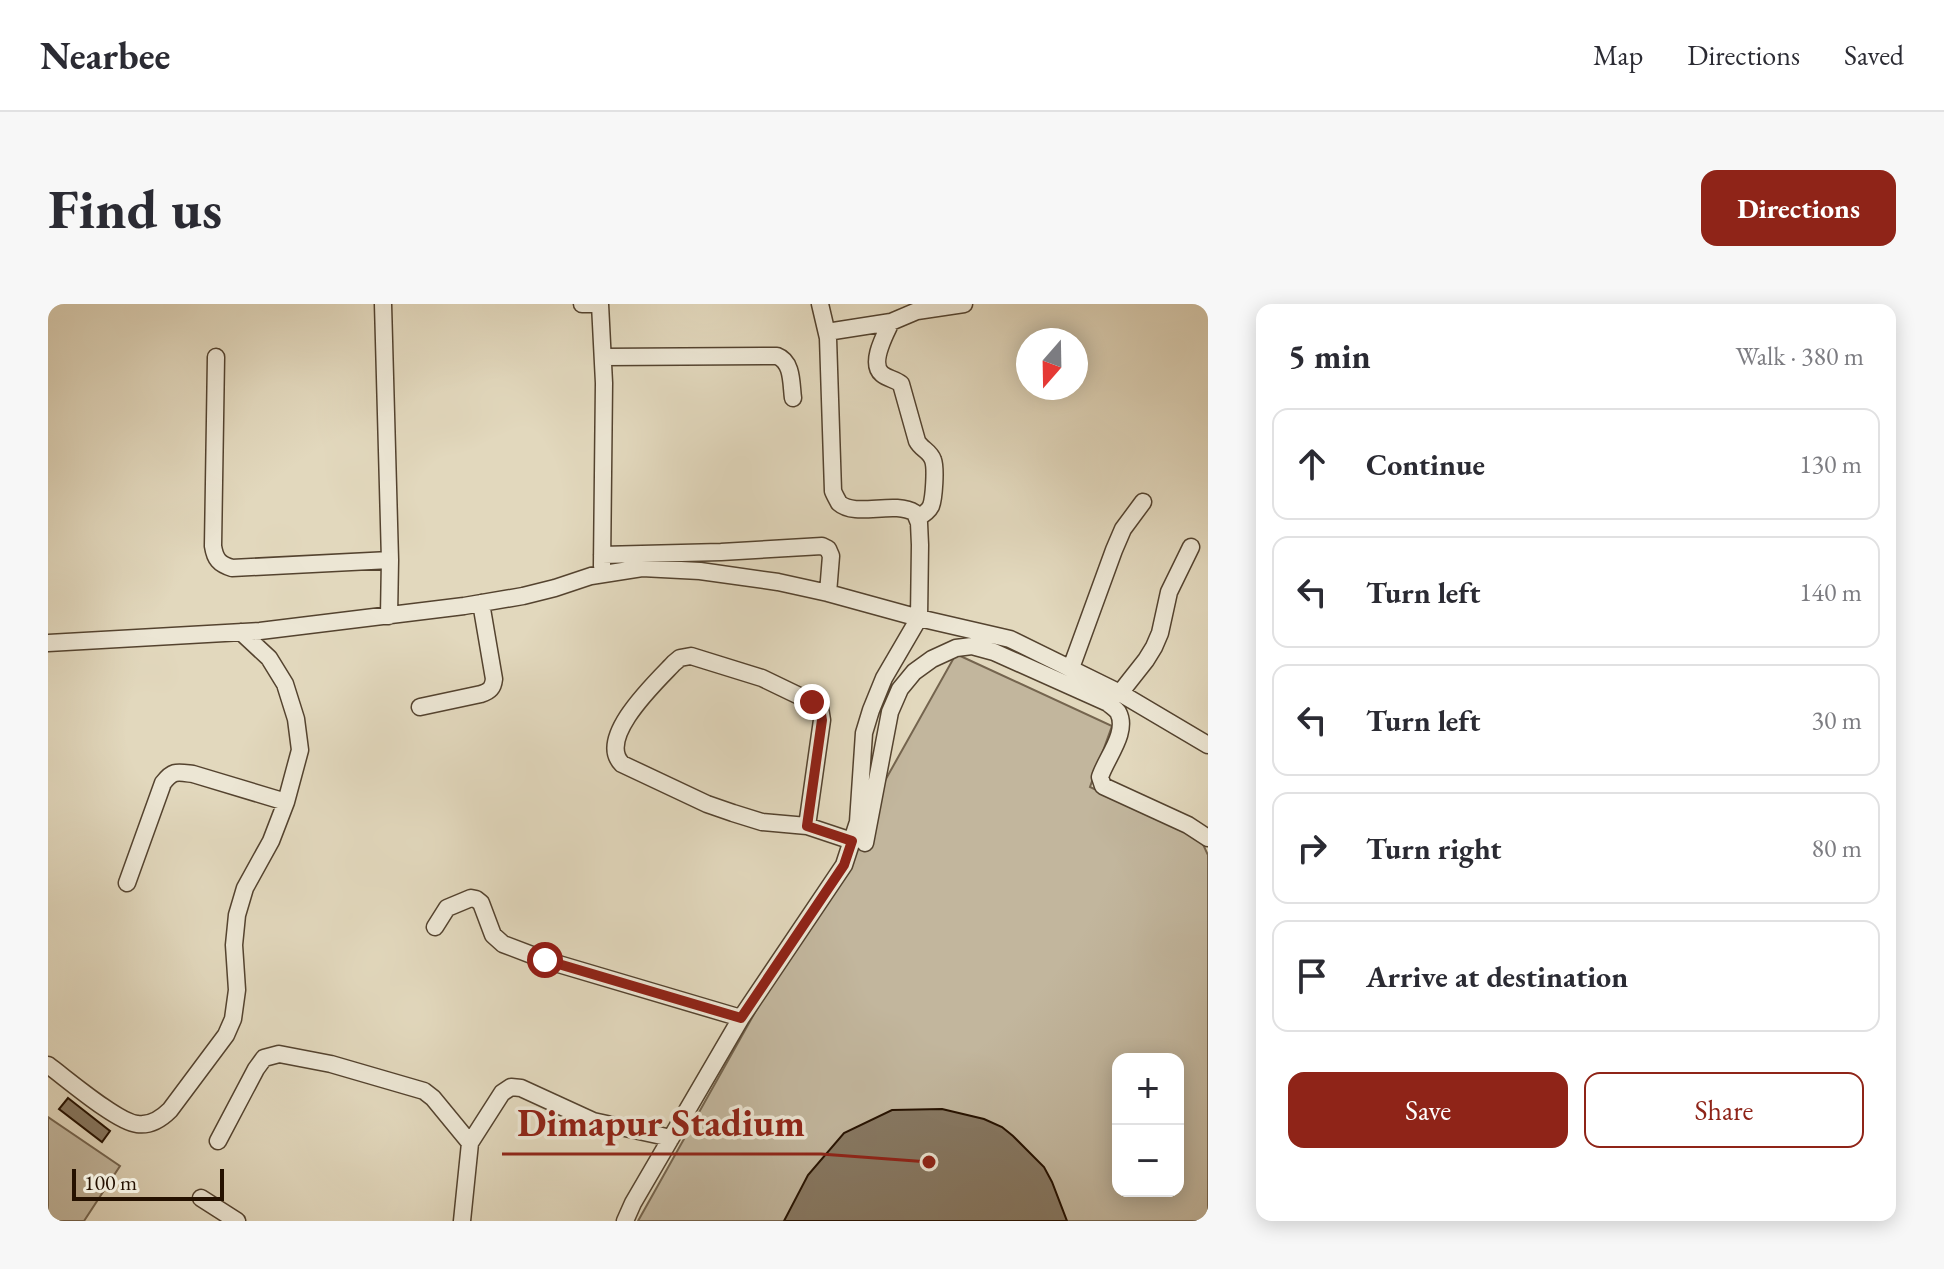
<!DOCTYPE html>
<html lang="en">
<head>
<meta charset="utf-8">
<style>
	:root { --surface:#fff; --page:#f7f7f7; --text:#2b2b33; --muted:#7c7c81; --line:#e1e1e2; --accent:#8f2418 }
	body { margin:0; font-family:"EB Garamond",serif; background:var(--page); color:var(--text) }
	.controls { position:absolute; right:24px; bottom:24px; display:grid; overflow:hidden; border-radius:16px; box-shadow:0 4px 20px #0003 }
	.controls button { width:72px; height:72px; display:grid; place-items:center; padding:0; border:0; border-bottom:2px solid var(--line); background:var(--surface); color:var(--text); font:40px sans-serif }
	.compass { position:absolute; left:968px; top:24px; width:72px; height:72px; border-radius:50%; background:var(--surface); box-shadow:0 4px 20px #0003; rotate:200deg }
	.scale { position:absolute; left:24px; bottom:20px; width:152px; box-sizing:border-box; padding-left:8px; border:4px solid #251100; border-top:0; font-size:22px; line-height:28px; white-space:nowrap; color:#251100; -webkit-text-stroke:6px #ece6d4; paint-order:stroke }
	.stop { position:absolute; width:24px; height:24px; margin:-18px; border:6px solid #8f2418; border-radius:50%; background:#fff }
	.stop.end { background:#8f2418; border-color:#fff; box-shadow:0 2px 8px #0008 }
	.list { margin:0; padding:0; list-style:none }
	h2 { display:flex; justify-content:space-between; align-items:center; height:104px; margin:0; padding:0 32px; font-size:34px }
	h2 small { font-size:26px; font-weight:400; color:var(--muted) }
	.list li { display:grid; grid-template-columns:52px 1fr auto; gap:24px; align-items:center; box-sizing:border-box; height:112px; margin:0 16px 16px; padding:0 16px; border:2px solid var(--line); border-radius:16px }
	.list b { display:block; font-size:30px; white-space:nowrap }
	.list em { font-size:26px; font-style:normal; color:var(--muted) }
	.actions { display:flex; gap:16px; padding:24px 32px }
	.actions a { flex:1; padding:18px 0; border:2px solid var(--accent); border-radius:16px; text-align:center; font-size:28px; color:var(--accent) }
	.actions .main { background:var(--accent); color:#fff }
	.icon { flex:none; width:44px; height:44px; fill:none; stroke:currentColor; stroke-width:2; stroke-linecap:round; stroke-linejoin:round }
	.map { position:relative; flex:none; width:1160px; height:917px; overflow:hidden; border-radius:16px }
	header { display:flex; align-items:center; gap:48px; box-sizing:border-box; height:112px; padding:0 40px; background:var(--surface); border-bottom:2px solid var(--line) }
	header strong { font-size:38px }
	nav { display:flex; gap:44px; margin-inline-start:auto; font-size:28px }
	.intro { display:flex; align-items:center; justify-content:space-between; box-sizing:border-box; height:192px; padding:0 48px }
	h1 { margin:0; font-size:56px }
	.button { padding:20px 36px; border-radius:16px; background:var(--accent); color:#fff; font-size:28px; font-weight:700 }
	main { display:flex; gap:48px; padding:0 48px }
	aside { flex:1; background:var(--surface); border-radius:16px; box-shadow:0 4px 20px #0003 }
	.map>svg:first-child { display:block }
	.green { fill:#c2b69d; stroke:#74644e; stroke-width:2; fill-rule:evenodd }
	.building { fill:#877862; stroke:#251100; stroke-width:2 }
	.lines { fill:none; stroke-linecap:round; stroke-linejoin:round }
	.minor-casing { stroke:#54432f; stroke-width:19 }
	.minor { stroke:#ece6d4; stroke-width:16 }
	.route { stroke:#8f2418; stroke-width:10 }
	.leader { fill:none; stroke:#8f2418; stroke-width:3 }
	.callout-dot { fill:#8f2418; stroke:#ece6d4; stroke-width:3 }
	.callout-label { font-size:38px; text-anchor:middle; font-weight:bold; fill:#8f2418; stroke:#ece6d4; stroke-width:7; stroke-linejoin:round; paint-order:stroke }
</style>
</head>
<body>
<header>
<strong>Nearbee</strong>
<nav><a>Map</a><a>Directions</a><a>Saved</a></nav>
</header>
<div class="intro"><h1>Find us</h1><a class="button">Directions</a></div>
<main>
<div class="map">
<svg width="1160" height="917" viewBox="0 0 1160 917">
	<rect width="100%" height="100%" fill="#e2d8bd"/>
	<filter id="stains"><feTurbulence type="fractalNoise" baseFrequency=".0025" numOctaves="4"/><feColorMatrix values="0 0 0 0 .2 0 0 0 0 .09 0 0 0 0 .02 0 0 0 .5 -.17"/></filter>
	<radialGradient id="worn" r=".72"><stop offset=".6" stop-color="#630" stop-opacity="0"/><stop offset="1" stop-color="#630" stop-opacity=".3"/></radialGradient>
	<path class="green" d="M908,350L1064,422L1042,483L1153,536L1160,551V917H590ZM1070,755H1130V887H1070Z
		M0,813L72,862L36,917H0Z"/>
	<path class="building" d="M20,794L62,827L54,838L11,805Z
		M894,805L936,815L954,823L965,832L996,863L1004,878L1019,917H736L760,871L796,829L844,806Z"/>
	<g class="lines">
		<g class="minor-casing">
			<path id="minor" d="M335,0L342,256L341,312
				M534,0H552
				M552,0L556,79L554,262
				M843,18L869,7L916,0
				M779,28L843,18C837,31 821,59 834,70C840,75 847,75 853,80L869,137C873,145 882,147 885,156C888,164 886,194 883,202C880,208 875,211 869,214
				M168,53L165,242C167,255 171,260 184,264L342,256
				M555,53L729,52C745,58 743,80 745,94
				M554,251L673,248L774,242L780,245L783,252L780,289
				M0,339L212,327L416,302L475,292L507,284L543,272L594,264L652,267L730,278L780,289L871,314L962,335L1072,389L1160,441
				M1023,364L1066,246L1075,225L1095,198
				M1072,389L1098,356L1106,343L1112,329L1121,288L1143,243
				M372,403L433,390C442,387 445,384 446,375L433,299
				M759,522L774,416L772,404L768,400L714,374L643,352L632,354L626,359C608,378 548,434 574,460L659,500L685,509L714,518L759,522L804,537
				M817,539L842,408L852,385L866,368L884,355L908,344L924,342L946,348L1060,399C1063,402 1067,404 1070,408C1081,428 1058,454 1052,473L1055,482L1140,521L1160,534
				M79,579L115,479C125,466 129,468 145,470L238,498
				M387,623L399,604L423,594L428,595L433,599L445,631L455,640L497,656L693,714
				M0,761C19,775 69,818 89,820C102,822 113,815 122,806L178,731L185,715L189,686L186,641L189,611L197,584L223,537L238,498L252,446L248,415L237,380L221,354L193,328
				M170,837L208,765L216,754L231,750L283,760L376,787L385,794L422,839
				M153,894L189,917
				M414,917L422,839L454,789L463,783L473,784L545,817L623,834
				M577,917L585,899L693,714L796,561L810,518L816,429L823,406L836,374L871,314L872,241L871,219L867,209C846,196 808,214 791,199C790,197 786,190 785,187L780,34L772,0"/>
		</g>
		<use href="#minor" class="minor"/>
	</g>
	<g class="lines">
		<path class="route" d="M497,656L693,714L796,561L804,537L759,522L774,416L772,404L764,398"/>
	</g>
	<path class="leader" d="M881 858L773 850H454"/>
	<circle class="callout-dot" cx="881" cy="858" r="8"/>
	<g class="callout-label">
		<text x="613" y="832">Dimapur Stadium</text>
	</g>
	<rect width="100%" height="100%" filter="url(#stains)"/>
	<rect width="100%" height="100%" fill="url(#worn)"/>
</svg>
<div class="controls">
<button>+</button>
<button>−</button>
</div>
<svg class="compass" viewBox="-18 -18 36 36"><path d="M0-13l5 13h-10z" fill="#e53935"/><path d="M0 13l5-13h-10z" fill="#7c7c81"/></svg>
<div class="scale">100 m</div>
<div class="stop" style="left:497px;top:656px"></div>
<div class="stop end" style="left:764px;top:398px"></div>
</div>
<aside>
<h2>5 min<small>Walk · 380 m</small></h2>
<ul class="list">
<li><svg class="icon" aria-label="ahead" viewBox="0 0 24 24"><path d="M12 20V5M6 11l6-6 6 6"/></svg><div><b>Continue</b></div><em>130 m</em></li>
<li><svg class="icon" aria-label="left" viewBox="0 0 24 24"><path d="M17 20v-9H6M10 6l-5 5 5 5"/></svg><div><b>Turn left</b></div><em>140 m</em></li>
<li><svg class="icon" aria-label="left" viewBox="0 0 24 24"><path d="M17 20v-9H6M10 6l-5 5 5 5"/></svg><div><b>Turn left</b></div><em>30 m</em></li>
<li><svg class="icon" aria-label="right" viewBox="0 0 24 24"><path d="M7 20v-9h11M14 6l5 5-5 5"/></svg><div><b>Turn right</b></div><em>80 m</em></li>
<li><svg class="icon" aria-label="arrive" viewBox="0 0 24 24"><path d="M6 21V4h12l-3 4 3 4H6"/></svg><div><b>Arrive at destination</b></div></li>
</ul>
<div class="actions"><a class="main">Save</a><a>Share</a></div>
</aside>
</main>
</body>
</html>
